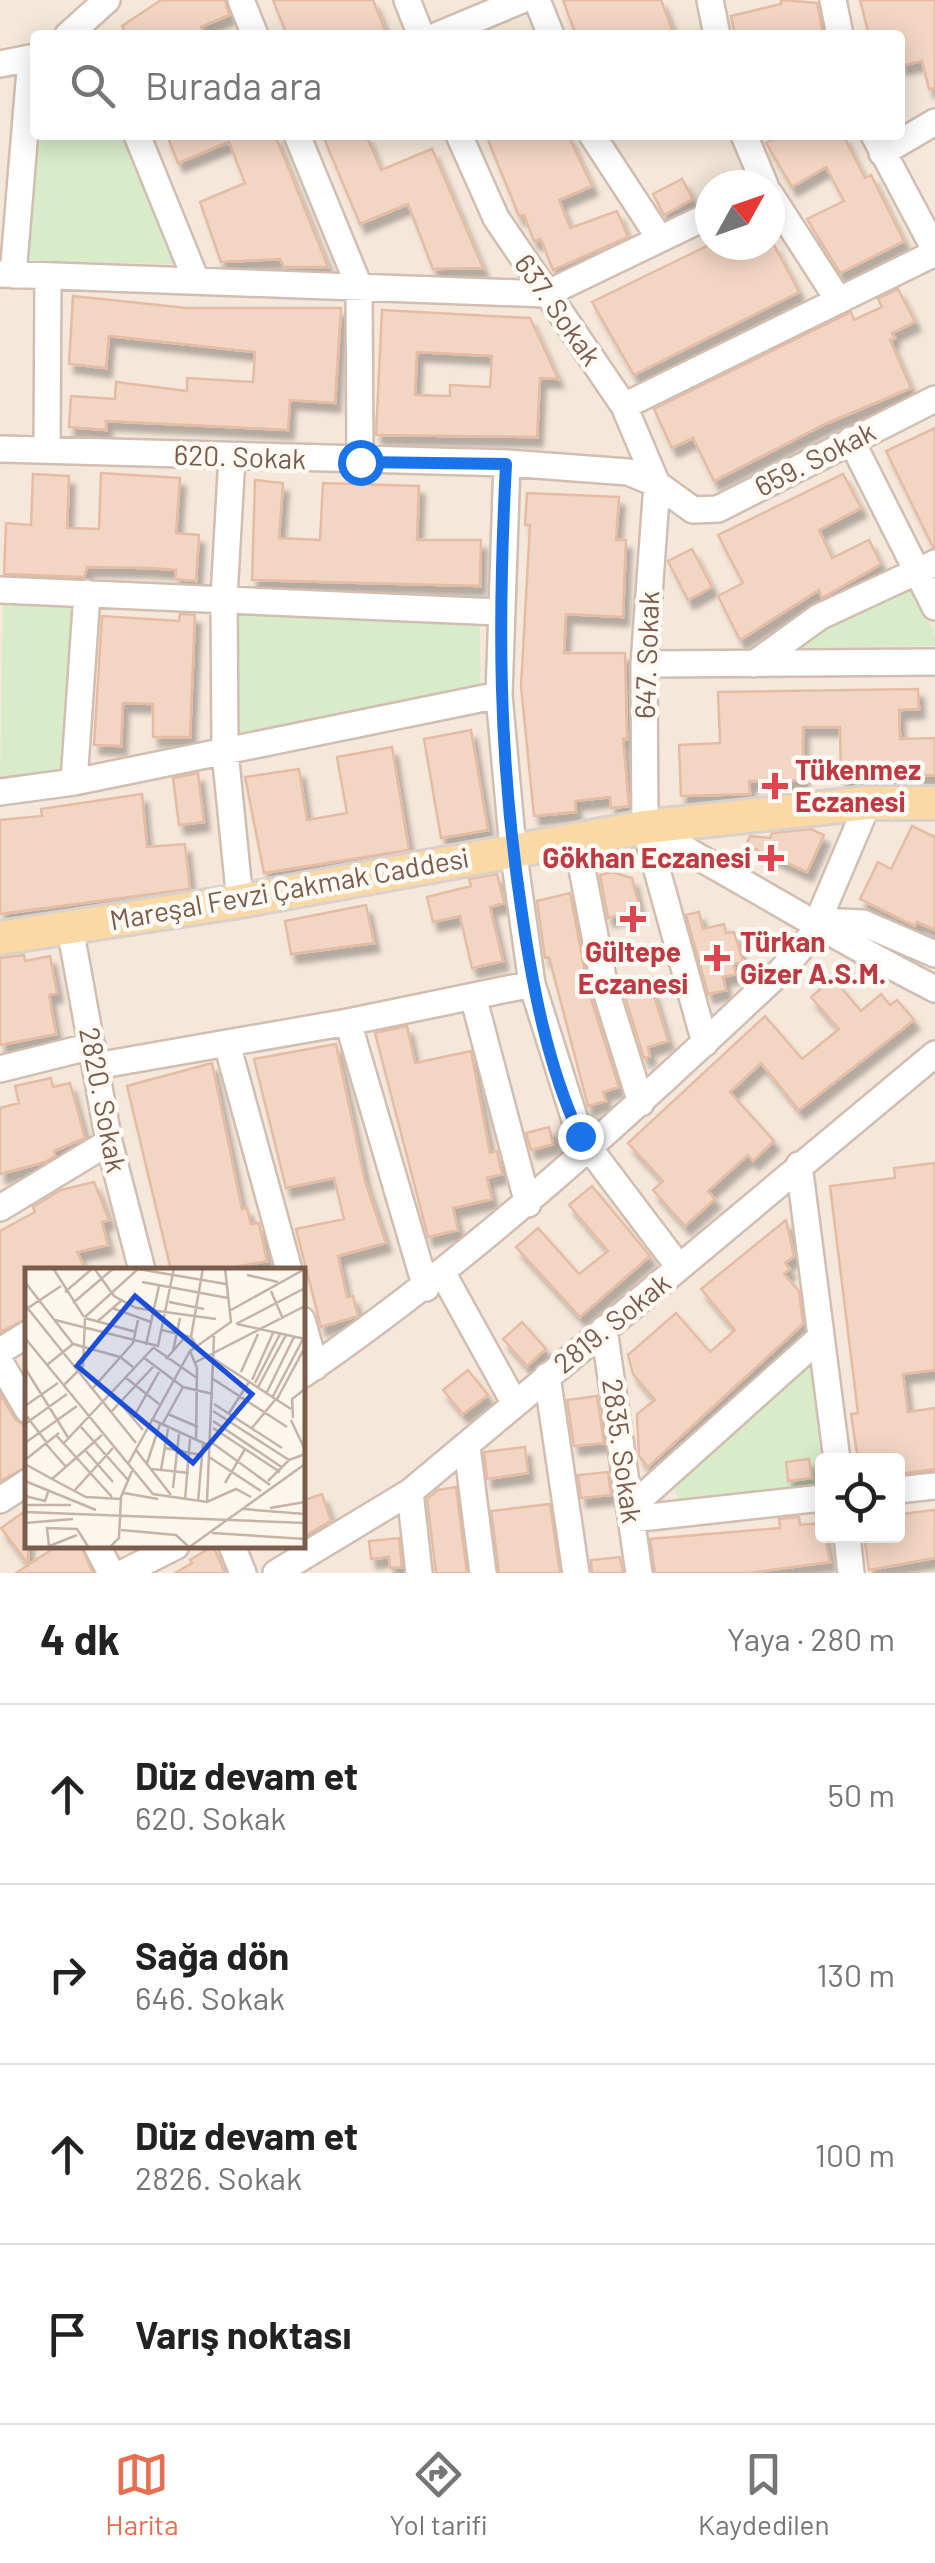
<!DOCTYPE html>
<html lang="tr">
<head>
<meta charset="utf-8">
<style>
	:root { --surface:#fff; --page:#f2f2f2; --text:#222; --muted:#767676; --line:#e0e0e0; --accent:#e76f51 }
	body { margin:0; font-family:Barlow,sans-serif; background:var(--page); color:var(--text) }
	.controls { position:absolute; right:30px; bottom:30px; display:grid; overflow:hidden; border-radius:10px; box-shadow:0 5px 25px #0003 }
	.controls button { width:90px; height:90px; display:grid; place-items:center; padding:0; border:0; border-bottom:2px solid var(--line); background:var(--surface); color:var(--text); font:50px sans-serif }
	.compass { position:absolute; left:695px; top:170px; width:90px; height:90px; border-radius:50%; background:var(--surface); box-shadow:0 5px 25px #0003; rotate:50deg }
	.stop { position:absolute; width:30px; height:30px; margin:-22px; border:8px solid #1a73e8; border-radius:50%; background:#fff }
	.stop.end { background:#1a73e8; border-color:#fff; box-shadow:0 2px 10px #0008 }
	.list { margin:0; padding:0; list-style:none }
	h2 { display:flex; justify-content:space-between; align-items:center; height:130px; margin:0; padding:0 40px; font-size:42px }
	h2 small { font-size:32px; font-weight:400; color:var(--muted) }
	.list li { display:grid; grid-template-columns:65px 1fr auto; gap:30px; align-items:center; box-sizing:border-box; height:180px; padding:0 40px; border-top:2px solid var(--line) }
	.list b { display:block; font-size:38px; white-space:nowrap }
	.list p { margin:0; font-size:32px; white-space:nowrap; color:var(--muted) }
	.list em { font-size:32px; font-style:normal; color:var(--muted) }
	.icon { flex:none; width:55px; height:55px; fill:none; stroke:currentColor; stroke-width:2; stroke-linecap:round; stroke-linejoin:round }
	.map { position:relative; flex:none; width:935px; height:1573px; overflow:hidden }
	.search { position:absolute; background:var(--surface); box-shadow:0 5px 25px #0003; left:30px; right:30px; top:30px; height:110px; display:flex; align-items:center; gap:25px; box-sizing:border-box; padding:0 35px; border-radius:10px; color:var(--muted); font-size:38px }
	.sheet { height:850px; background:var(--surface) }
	nav { display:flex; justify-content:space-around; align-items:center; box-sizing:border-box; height:140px; border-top:2px solid var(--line); background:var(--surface); font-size:28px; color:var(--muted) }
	nav a { display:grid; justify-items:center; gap:5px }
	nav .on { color:var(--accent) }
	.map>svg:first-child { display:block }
	.residential { fill:#f5e8da; fill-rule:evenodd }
	.green { fill:#d8ecc9 }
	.building { fill:#f3d5c3; stroke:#e6bba3; stroke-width:2.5; fill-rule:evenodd; filter:url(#shadow) }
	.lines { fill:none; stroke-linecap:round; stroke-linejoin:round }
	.minor-casing { stroke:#d1beb0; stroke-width:30 }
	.major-casing { stroke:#dad1cd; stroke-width:38 }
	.minor { stroke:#fff; stroke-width:25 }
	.major { stroke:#fbd9a5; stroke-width:32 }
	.route { stroke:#1a73e8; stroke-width:12 }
	.health-dot { fill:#e0444e; stroke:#fffaf3; stroke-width:4 }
	.labels { text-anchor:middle; stroke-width:9; stroke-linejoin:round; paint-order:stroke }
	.street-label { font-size:28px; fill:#7a5c4d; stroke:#fffaf3 }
	.health-label { font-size:28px; font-weight:bold; fill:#be3a42; stroke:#fffaf3; text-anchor:start }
	.inset-road { fill:none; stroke:#c5b3a7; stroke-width:2.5 }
	.view { fill:#1d4ed8; fill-opacity:0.15; stroke:#1d4ed8; stroke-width:5 }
	.inset-edge { fill:none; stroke:#7a5c4d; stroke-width:5 }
</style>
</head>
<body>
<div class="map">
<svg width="935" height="1573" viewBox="0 0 935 1573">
	<defs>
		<filter id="shadow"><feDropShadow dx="5.5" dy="9" stdDeviation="2.5" flood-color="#0004"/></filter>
	</defs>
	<rect width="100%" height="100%" fill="#fdf6ec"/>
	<path class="residential" d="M0,0H935V1573H0ZM35,35H900V135H35ZM710,185H770V245H710ZM28,1270H302V1546H28ZM822,1460H898V1536H822Z"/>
	<path class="green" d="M36,135H122L174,264L28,261Z
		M914,587L935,635V646L794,648L826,625Z
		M3,601L76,603L65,773L0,780Z
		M235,603L480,625V685L237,736Z
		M804,1362H813L827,1460H822V1485L680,1502L672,1484Z"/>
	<path class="building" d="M161,0H225L229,15L201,27L205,35H126L122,26Z
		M273,0H373L387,35H287Z
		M563,0H661L674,35H576Z
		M781,0L817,3L823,35H735L731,16L781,4Z
		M860,0H935V88L929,89L922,61L900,66V35H869Z
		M167,135H275L328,267H284L280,259L221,262L200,202L245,183L229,142L178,163Z
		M332,135H366L381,170L432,149L483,268L433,269L408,204L360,224L324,138Z
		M486,135H568L592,186L559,200L570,228L617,211L628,237L553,270L541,239L534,241L524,215L519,216Z
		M780,135H843L865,178L871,175L904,241L840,273L807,219L844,201L826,167L792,187L766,143Z
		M682,179L693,199L664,215L653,194Z
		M709,245H774L799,292L634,375L592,302Z
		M898,289L915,322L892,333L895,338L890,340L911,388L825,424L714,481L693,438L672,448L654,409L851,312L854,320L882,307L878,299Z
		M73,296L187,308H341L335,403L290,400L288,430L106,421V430L69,427L71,396L115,399L116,382L187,391V378L253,382L255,352L109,336L106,368L69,364Z
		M382,310L530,318L558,379L540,378L537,437L376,435ZM417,352L492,356L490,387L450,385V396L415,395Z
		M935,428V547H933L886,451Z
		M101,473L180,478L176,533L199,535L196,581L175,579L176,570L150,568L87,567L84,577L4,574L6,523L31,525L33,474L69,476L67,528L99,529Z
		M843,474L861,508L819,530L832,558L869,540L881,564L822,598L819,590L740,640L718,596L743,583L718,535Z
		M255,480L283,483L279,538L320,540L323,483L419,486L417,540H481L480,586L252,580Z
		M527,493L619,497L616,540H626L623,617L566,614L564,653H625L627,739H623L629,806L611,808L610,797L575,801L576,812L534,816L521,686L530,525H525Z
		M692,549L712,587L688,600L668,561Z
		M180,614L195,615L190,737H153V704L123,703L121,746L94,745L102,616L179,621Z
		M918,689L919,709L899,710L900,739L935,738V775L866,777V782L841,783L840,727H803V780L749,781L750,794L681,796L679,745L720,743L718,692Z
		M471,730L488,830L441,838L424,739Z
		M392,747L409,850L264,873L245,777L299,769L307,820L347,813L337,757Z
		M198,773L204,822L179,825L173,778Z
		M142,794L147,847L185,844L190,889L0,914V820L42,816L41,809Z
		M912,826L935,837V930L917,922L915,926L860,899L878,862L891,869Z
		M811,829L824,835L807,872L746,845L750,836L770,838L772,833Z
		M612,872L632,878L640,910L608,918L600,875Z
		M497,874L504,903L490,907L503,961L472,968L460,916L433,922L427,897L471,886L469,879Z
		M570,893L589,993L619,1087L603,1092L606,1101L588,1106L549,957L545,958L537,901Z
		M366,905L374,943L291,954L285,921Z
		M699,912L703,929L724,924L726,933L734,932L743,962L733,964L736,974L723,977L726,990L708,994L686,915Z
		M24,955L25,961L50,956L57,993L49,995L56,1034L0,1045V958Z
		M648,976L668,1041L648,1047L650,1056L644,1058L621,984Z
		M833,978L861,1011L881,994L890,1005L897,1000L914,1020L799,1110L761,1063L730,1092L774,1141L753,1161L748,1155L708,1191L715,1199L685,1226L653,1190L663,1181L628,1143L765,1016L802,1059L839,1029L811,997Z
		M407,1026L415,1063L471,1051L490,1153L497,1151L502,1174L487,1178L492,1199L453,1208L458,1230L428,1237L375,1033Z
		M336,1044L365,1181L386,1243L338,1256L347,1297L353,1296L358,1316L321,1327L296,1229L344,1219L334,1178L286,1188L254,1059Z
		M212,1063L242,1209L247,1208L251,1224L259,1223L267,1261L219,1270H171L127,1086Z
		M51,1078L53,1087L70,1083L85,1138L54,1151L55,1156L45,1162L0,1174V1108L19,1103L15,1086Z
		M549,1127L553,1144L531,1150L526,1133Z
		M935,1163V1370L903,1374L908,1412L935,1408V1469L898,1474V1460H858L851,1414L858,1413L830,1186L895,1178L894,1168Z
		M94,1182L109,1220L102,1222L108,1245L77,1252L86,1270H28V1318L0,1332V1231L35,1212L33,1207L61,1190Z
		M592,1186L650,1256L580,1317L516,1247L538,1228L579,1274L608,1251L569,1205Z
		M786,1220L794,1256L785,1263L790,1269L784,1274L799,1291L803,1324L648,1467L639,1456L637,1414L655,1400L633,1374L628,1355L676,1313L710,1352L735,1330L701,1289Z
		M522,1322L546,1349L527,1366L503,1339Z
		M468,1370L488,1395L463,1414L443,1390Z
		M0,1394L15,1419L28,1428V1466L0,1481Z
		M597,1396L604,1443L574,1446L567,1400Z
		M525,1447L528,1473L487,1479L484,1452Z
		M809,1459L812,1478L788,1481L786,1462Z
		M608,1472L611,1495L581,1498L578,1475Z
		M456,1487L467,1573H436L427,1499L438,1490Z
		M322,1494L331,1521L302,1537V1501Z
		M550,1504L560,1573H499L491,1511Z
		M28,1509V1564L1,1528Z
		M935,1510V1558L869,1570L864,1536H903L901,1514Z
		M799,1517L800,1525L822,1523L830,1562L748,1573H655L650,1539L780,1528L779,1519Z
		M399,1538L402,1567L390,1568L389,1557L371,1559L369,1541Z
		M57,1546H81L93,1573H16Z
		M213,1546L225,1573H175L192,1563L190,1560Z
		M620,1557L623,1573H592L591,1560Z"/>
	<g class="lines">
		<g class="minor-casing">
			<path id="minor" d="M241,0L255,35
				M407,0L421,35
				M537,0L551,35
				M710,0L717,35
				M833,0L840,35
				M68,35L107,0
				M438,35L522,0
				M0,64L35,57
				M137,135L196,280
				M297,135L359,286L360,461
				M459,135L496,218L624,406L657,484L644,664L645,827L705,1043
				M592,135L660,239
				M744,135L765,185
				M874,135L935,250
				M882,153L935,122
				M770,194L837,298
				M0,274L546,294L710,215
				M13,275L31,58
				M624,406L935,253
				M851,440L935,607
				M0,449L507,463L628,472L657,484L693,510L718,509L935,399
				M47,450L48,276
				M232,456L224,597L225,752L240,901
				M507,463L499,695L513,849L532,984L580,1136L679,1267
				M0,590L499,612
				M644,664L935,662
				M754,664L819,617L935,563
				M74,782L87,593
				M0,792L74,782L499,695
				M645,827C742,880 836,939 935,989
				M576,838L605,988L641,1103
				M817,921L863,923L935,954
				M70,928L109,1142L142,1270
				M473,996L528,1204
				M348,1022L426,1288
				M227,1044L289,1270
				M96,1066L348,1022L532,984
				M0,1069L92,1046
				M799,1165L837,1460
				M0,1208L109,1142
				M443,1274L515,1404
				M302,1320L315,1367
				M604,1329L639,1573
				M0,1351L28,1334
				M0,1362L28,1410
				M302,1375C476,1256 628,1115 781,971L812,935L868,803
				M547,1376L576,1573
				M467,1447L483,1573
				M898,1490L935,1486
				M410,1492L419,1573
				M0,1500L28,1482
				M630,1508L821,1337
				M632,1519L822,1498
				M847,1536L851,1573
				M97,1546L111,1573
				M232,1546L243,1573
				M123,1573L176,1546
				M276,1573L410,1492L935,1054"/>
		</g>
		<g class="major-casing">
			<path id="major" d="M0,938L240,901L645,827L868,803H935"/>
		</g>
		<use href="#minor" class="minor"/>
		<use href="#major" class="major"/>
	</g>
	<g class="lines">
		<path class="route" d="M360,462L506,464C498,619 498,752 521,907C532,984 547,1065 580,1136"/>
	</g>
	<g class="health-dot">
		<path d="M770 771h10v10h10v10h-10v10h-10v-10h-10v-10h10z"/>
		<path d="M766 843h10v10h10v10h-10v10h-10v-10h-10v-10h10z"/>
		<path d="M628 904h10v10h10v10h-10v10h-10v-10h-10v-10h10z"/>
		<path d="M712 943h10v10h10v10h-10v10h-10v-10h-10v-10h10z"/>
	</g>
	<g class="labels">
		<g class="street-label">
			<text transform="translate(558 310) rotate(55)" y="10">637. Sokak</text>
			<text transform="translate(240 457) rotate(2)" y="10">620. Sokak</text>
			<text transform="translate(815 459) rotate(-27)" y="10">659. Sokak</text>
			<text transform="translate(647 655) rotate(-88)" y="10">647. Sokak</text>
			<text transform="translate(289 889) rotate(-10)" y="10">Mareşal Fevzi Çakmak Caddesi</text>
			<text transform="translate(103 1100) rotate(79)" y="10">2820. Sokak</text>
			<text transform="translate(612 1323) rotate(-39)" y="10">2819. Sokak</text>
			<text transform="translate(622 1451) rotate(82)" y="10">2835. Sokak</text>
		</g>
		<g class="health-label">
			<text x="795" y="780">Tükenmez<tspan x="795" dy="32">Eczanesi</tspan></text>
			<text x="751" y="868" text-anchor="end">Gökhan Eczanesi</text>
			<text x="740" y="952">Türkan<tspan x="740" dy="32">Gizer A.S.M.</tspan></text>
			<text x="633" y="962" text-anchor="middle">Gültepe<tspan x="633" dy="32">Eczanesi</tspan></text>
		</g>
	</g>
	<g transform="translate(25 1268)">
		<rect width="280" height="280" fill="#fdf6ec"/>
		<path class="inset-road" d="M28,0L59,49M69,0L89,28L111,40L191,51M113,1L201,16M222,7L253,14M0,14L48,76M117,14L203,30M246,23L258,51M40,24L68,0M144,34L179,41M48,35L89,0M0,37L111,175M87,40L126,54M0,42L36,18M206,42L280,1M60,49L113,1M60,50L111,64M30,52L133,78L149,0M73,53L97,32M211,56L280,20M212,56L280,71M137,62L166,69L171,77M166,69L178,0M0,70L128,226L182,234L211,221L226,229M121,77L134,18M129,80L172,110M148,83L155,50M165,83L172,100L171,173M118,89L158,119L188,126M141,91L161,68M189,91L266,141M171,94L280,38M22,97L48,76L95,89L108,99M0,100L44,171M216,104L233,66M100,109L134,136M188,111L262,159M227,112L248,65M230,115L255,66M39,117L58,98L60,50M233,119L261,67M67,121L108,75L113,52M241,126L269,69M247,130L278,71M251,133L280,79M95,135L118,162M189,136L257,180M0,138L33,115M188,143L264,192M86,144L128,99M204,145L224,114M0,146L22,175M143,146L173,159M108,150L134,104M268,150L267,131L280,121M126,151L185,178M266,152L280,182M188,153L258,200M0,156L42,126M137,157L158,119M56,159L104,213M188,160L255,204M227,160L250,132M31,167L87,229M77,167L27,211L61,229L96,231M186,174L245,217M0,175L52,138M39,175L129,79M21,176L41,199M140,180L176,187M111,182L146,227M61,183L88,214M184,189L236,223M0,192L34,165M122,195L135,156M0,196L27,211M103,196L165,83L206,54L200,0M127,201L164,205M136,202L143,161M0,213L71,242M243,213L264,192L280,186M200,215L220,181M148,220L154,166M49,223L88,180M99,225L133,231M0,228L20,233L23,224M160,232L165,171M173,234L178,176M182,234L189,68M0,237H46M245,240L280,234M218,241L280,246M0,244L280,255M0,255L48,251M96,262L151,267L163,278M187,265L280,271M24,278L22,260L52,261L64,280M22,279L52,267M84,280L94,270L96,229L107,203M163,280L280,196"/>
		<path class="view" d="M110,28L227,126L168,195L52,98Z"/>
		<rect width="280" height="280" class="inset-edge"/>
	</g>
</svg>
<div class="controls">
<button><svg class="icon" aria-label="locate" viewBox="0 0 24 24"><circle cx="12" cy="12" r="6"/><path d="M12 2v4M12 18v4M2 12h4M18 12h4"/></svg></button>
</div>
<svg class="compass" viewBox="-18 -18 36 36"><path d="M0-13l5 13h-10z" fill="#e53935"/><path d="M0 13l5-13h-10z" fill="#767676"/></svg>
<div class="stop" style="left:360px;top:462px"></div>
<div class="stop end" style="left:580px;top:1136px"></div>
<div class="search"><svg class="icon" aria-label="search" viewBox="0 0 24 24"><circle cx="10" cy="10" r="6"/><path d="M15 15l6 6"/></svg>Burada ara</div>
</div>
<section class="sheet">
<h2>4 dk<small>Yaya · 280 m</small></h2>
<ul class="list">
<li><svg class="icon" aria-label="ahead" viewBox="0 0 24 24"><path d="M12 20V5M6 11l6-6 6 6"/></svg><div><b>Düz devam et</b><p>620. Sokak</p></div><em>50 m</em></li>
<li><svg class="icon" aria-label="right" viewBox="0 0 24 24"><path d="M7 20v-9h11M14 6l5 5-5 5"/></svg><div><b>Sağa dön</b><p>646. Sokak</p></div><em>130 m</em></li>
<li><svg class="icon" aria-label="ahead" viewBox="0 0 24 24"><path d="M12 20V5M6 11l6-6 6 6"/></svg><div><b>Düz devam et</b><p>2826. Sokak</p></div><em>100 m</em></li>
<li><svg class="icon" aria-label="arrive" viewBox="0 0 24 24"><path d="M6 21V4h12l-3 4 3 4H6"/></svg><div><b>Varış noktası</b></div></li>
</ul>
</section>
<nav>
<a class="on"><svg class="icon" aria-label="map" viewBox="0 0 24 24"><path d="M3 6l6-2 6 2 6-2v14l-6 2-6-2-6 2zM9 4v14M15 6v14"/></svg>Harita</a>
<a><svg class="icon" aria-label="directions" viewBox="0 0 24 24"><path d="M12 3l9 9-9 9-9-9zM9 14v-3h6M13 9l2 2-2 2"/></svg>Yol tarifi</a>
<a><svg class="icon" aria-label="saved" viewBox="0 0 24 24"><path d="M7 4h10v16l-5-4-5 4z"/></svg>Kaydedilen</a>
</nav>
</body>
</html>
